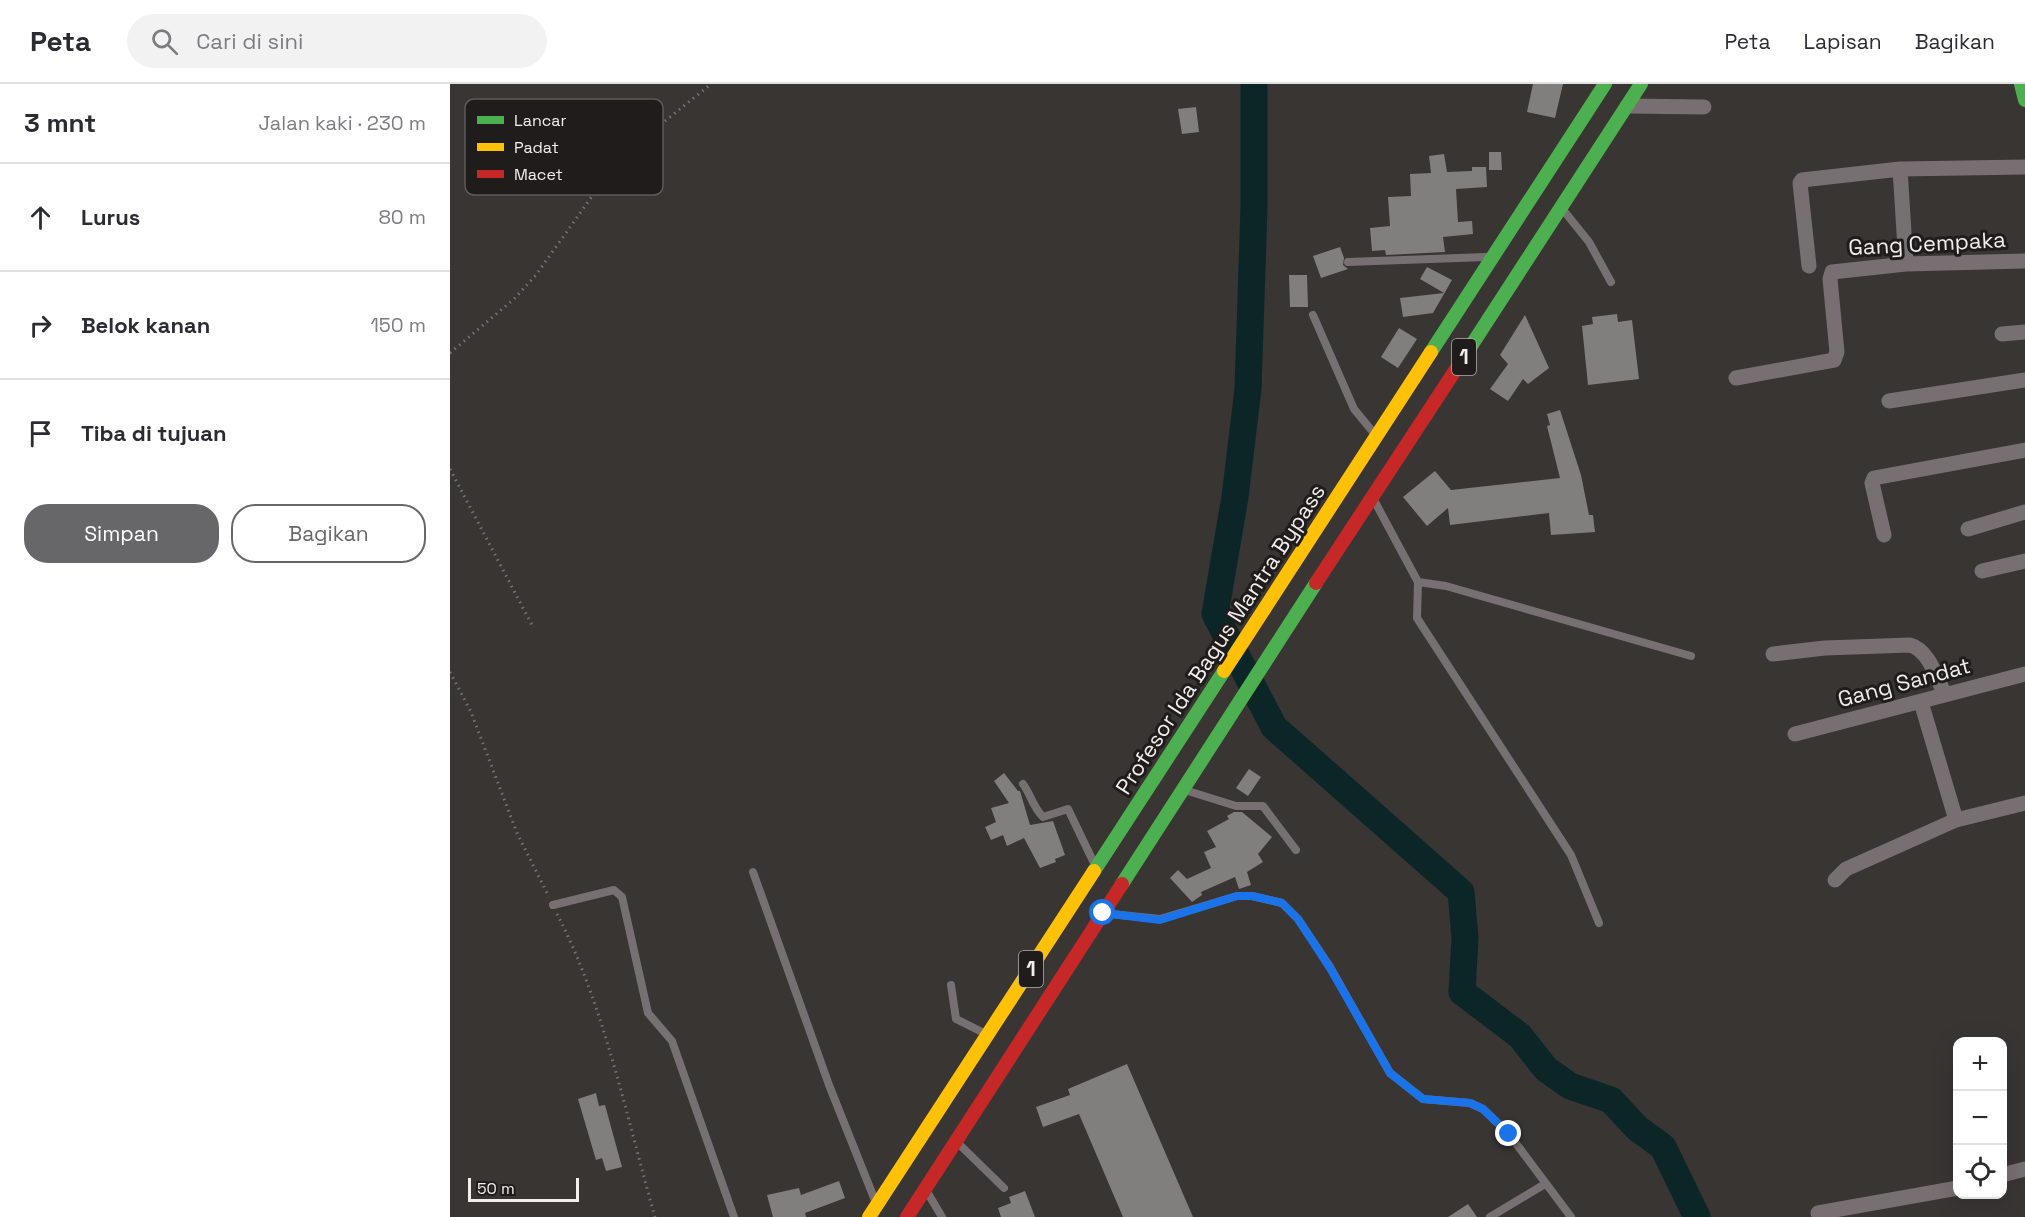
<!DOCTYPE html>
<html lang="id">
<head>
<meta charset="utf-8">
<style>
	:root { --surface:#fff; --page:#f2f2f3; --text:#2b2b33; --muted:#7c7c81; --line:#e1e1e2; --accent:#676669 }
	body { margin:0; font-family:"Space Grotesk",sans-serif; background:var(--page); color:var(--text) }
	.controls { position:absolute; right:18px; bottom:18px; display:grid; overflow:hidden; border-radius:12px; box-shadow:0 6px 24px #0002 }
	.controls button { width:54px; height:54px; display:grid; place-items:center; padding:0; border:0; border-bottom:2px solid var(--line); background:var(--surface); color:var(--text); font:30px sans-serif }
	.scale { position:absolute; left:18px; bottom:15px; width:111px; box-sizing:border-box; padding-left:6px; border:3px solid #f2eeec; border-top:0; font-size:16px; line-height:21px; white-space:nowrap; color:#f2eeec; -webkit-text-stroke:4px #1f1c1b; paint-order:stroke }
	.stop { position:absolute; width:18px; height:18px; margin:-14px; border:4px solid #1a73e8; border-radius:50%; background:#fff }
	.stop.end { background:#1a73e8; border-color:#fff; box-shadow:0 2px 6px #0008 }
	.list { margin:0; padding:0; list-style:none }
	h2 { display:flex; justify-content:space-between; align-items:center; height:78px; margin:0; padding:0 24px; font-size:26px }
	h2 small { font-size:20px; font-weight:400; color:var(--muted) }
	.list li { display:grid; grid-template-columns:39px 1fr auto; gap:18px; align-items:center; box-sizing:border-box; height:108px; padding:0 24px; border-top:2px solid var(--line) }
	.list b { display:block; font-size:22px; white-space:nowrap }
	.list em { font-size:20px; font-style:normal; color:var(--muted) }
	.actions { display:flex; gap:12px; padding:18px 24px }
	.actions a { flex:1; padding:14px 0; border:2px solid var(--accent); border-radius:24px; text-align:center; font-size:21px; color:var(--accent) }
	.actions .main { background:var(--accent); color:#fff }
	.icon { flex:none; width:33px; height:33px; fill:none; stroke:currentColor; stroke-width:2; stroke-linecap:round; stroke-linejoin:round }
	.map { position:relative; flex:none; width:1575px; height:1133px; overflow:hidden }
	header { display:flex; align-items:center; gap:36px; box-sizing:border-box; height:84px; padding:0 30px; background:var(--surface); border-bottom:2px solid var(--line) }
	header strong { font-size:28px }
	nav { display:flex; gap:33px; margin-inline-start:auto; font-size:21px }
	.search { width:420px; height:54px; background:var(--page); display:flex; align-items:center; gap:15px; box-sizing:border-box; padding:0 21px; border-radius:33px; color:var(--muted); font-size:22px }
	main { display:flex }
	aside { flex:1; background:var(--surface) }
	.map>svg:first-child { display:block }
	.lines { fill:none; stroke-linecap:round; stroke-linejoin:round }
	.river { stroke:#0c2628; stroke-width:27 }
	.building { fill:#817f7d }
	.path { stroke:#787274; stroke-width:3; stroke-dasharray:1.5 4.5; stroke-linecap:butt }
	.lane { stroke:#776f72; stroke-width:8 }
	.street { stroke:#776f72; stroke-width:15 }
	.fast { stroke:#4caf50; stroke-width:14 }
	.slow { stroke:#ffc107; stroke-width:14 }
	.jam { stroke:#c62828; stroke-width:14 }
	.route { stroke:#1a73e8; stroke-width:8 }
	.labels { text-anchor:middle; stroke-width:6; stroke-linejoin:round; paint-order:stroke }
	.shield { fill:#1f1c1b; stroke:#b3afad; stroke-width:1.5 }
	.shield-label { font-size:21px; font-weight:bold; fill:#f2eeec }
	.street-label { font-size:22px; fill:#f2eeec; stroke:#1f1c1b }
	.key { fill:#1f1c1b; stroke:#5e5b5a; stroke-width:1.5 }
	.key-label { font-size:16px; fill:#f2eeec }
</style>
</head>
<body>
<header>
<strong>Peta</strong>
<div class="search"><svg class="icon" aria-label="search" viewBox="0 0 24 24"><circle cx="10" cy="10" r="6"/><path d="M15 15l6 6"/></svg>Cari di sini</div>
<nav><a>Peta</a><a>Lapisan</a><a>Bagikan</a></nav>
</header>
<main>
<aside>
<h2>3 mnt<small>Jalan kaki · 230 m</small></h2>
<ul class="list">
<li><svg class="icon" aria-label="ahead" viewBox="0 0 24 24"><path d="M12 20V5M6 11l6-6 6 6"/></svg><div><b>Lurus</b></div><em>80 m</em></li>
<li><svg class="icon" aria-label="right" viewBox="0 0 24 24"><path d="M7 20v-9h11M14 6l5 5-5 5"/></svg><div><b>Belok kanan</b></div><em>150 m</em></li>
<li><svg class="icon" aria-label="arrive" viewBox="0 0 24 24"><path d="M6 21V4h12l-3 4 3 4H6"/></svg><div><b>Tiba di tujuan</b></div></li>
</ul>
<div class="actions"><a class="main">Simpan</a><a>Bagikan</a></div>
</aside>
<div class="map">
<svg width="1575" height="1133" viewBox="0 0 1575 1133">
	<rect width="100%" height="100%" fill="#383533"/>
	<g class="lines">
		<path class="river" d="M804,0V123L798,305L785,413L765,530L824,643L1011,808L1015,854L1012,908L1070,952L1096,985L1120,1002L1161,1016L1187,1044L1213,1063L1247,1133"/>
	</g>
	<path class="building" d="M1083,0H1113L1105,34L1077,28Z
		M746,23L749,48L732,50L728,25Z
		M1039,68H1051L1052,86H1039Z
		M994,70L997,88L1022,87V83H1036L1037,103L1006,105L1008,138L1022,137L1023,150L993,153L995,168L936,171L935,166L922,167L920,144L940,142L938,113L961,112L960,90L981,89L979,72Z
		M890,163L894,174L893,181L898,185L871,194L863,172Z
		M977,183L1002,196L983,229L953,233L950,214L994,209L970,195Z
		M839,191H857L858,223H840Z
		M1167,230L1168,238L1182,236L1189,295L1138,301L1132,242L1143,240L1142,233Z
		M1075,231L1099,284L1078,300L1073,295L1058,317L1040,305L1058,280L1050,271Z
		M949,244L967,255L948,284L931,273Z
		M1110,326L1131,391L1139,431H1143L1145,448L1101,451L1099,429L1000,441L998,424L977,442L953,413L985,387L1001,406L1110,394L1097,342L1100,341L1097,330Z
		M799,685L811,693L798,712L786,704Z
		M554,689L568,707H570L580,741L603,737L615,771L605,775L606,778L590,784L574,754L557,762L553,751L541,756L535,743L546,738L541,724L559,719L544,697Z
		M784,728H792L822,753L808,770L813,778L797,788L801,801L789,805L785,793L751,808L752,811L742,818L720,794L728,786L737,795L761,784L754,768L766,763L757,747L779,735L777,732Z
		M677,980L743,1133H673L629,1030L593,1043L586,1023L620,1011L618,1005Z
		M146,1009L149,1022L155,1021L172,1083L156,1087L152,1074L146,1076L128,1015Z
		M389,1097L395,1114L355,1129L356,1133H323L317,1111L349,1104L351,1111Z
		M575,1107L585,1133H551L548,1124L561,1119L559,1113Z
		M1018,1120L1027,1133H998Z"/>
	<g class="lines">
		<path class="path" d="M0,269L64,215L86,191L155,94L199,50L261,0
			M0,385L83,543
			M0,588L21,628L67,749L99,813
			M107,830C154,920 177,1035 205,1133"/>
		<path class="lane" d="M1114,127L1139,158L1161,198
			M898,178L1036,173
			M863,231L904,325L923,348
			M925,418L968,498L996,502L1241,572
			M968,498L967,534L1121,771L1149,839
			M573,700C581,711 583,723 593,733L618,725L643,777
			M738,707L786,722H813L846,766
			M303,788L379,1001L424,1114
			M103,821L164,806L172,813L198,929L222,957L284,1133
			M661,830L710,835L787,812H802L832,819L848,835L880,883L940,989L973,1015L1020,1019L1033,1025L1059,1050L1121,1133
			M501,901L506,935L532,948
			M511,1062L554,1104
			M479,1111L492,1133
			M1040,1133L1095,1100"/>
		<path class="street" d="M1177,22L1254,23
			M1450,85L1456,180
			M1359,182L1350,99L1352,96L1450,85L1575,83
			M1552,250L1575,248
			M1286,294L1384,276L1387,268L1380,195L1382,188L1456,180L1575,177
			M1439,317L1575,296
			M1518,445L1575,428
			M1434,451L1422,399L1424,394L1575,366
			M1532,487L1575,477
			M1323,570L1375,564L1460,561C1479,566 1487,595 1495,611
			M1471,618L1506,736
			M1345,650L1575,590
			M1385,796L1396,785L1506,736L1575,719
			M1552,1091L1575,1085
			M1368,1129L1508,1104"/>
		<path class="fast" d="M1571,0L1575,16
			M981,268L1155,0
			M1010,279L1191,0
			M644,787L774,587
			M672,800L866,499"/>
		<path class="slow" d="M774,587L981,268
			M419,1133L644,787"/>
		<path class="jam" d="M866,499L1010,279
			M457,1133L672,800"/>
	</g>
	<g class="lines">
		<path class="route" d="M653,829L710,836L787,812H802L832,819L848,835L880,884L940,989L973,1015L1020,1019L1033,1025L1059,1050"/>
	</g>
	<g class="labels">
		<g class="shield">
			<rect x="1002" y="255" width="24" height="36" rx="4.5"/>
			<rect x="569" y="867" width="24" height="36" rx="4.5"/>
		</g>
		<g class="shield-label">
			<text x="1014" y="280">1</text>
			<text x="581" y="892">1</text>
		</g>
		<g class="street-label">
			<text transform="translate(1477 159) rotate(-3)" y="8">Gang Cempaka</text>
			<text transform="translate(770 555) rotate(-57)" y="8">Profesor Ida Bagus Mantra Bypass</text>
			<text transform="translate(1454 598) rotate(-15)" y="8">Gang Sandat</text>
		</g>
	</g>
	<rect x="15" y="15" width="198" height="96" rx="9" class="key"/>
	<rect x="27" y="32" width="27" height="8" fill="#4caf50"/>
	<rect x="27" y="59" width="27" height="8" fill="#ffc107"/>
	<rect x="27" y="86" width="27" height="8" fill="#c62828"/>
	<g class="key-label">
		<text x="64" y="42">Lancar</text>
		<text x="64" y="69">Padat</text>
		<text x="64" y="96">Macet</text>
	</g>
</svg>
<div class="controls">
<button>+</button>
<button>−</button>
<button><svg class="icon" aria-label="locate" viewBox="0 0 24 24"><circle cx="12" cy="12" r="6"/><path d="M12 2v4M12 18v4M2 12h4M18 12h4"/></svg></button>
</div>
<div class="scale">50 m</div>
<div class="stop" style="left:653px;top:829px"></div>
<div class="stop end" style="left:1059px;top:1050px"></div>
</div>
</main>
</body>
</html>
